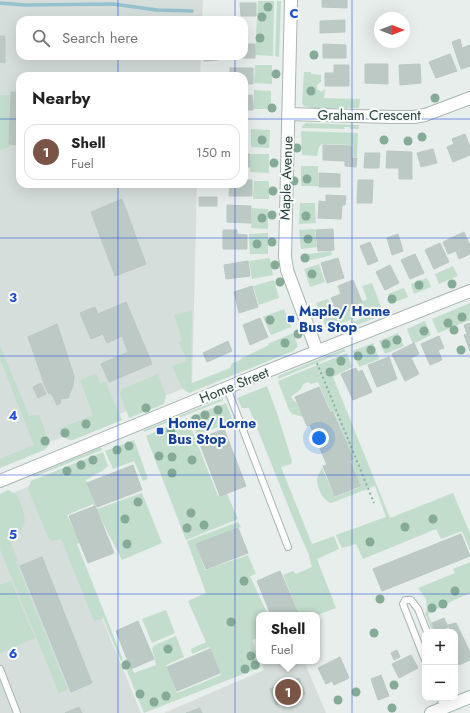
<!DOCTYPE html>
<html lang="en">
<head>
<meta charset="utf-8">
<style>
	:root { --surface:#fff; --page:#f2f2f2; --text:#222; --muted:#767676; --line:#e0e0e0; --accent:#7a5444 }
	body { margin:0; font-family:Jost,sans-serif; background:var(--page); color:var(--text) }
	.controls { position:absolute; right:12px; bottom:12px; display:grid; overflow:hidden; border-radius:8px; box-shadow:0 4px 16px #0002 }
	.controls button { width:36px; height:36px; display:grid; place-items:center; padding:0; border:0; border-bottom:1px solid var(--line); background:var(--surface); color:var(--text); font:20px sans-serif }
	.compass { position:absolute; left:374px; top:12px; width:36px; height:36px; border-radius:50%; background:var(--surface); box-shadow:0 4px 16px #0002; rotate:90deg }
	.you { position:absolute; left:319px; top:438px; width:14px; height:14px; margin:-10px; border:3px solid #fff; border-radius:50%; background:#1a73e8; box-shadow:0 0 0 6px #1a73e833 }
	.badge { display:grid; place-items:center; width:26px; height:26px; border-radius:50%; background:var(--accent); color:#fff; font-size:13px; font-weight:700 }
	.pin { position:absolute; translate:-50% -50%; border:2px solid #fff; box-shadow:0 1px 4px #0006 }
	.popup { position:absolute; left:256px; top:612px; width:64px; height:52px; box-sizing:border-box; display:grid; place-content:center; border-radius:8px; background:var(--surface); filter:drop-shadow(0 1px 3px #0005); font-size:13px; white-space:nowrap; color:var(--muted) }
	.popup b { font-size:15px; color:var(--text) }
	.popup::after { content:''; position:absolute; left:50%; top:100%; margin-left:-8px; border:8px solid transparent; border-top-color:var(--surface) }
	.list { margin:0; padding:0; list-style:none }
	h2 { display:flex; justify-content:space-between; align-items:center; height:52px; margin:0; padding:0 16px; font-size:17px }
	h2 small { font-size:13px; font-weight:400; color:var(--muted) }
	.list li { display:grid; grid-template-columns:26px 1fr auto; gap:12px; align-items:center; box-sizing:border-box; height:56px; margin:0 8px 8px; padding:0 8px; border:1px solid var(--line); border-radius:12px }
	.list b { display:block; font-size:15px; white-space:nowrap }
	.list p { margin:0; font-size:13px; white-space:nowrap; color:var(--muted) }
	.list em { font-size:13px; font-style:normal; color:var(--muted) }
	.icon { flex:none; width:22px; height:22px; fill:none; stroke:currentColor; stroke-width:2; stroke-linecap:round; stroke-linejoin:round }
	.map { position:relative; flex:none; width:470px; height:713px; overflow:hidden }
	.search { position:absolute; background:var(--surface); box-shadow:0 4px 16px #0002; left:16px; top:16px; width:232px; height:44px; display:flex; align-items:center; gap:10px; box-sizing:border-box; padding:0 14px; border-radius:12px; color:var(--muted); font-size:15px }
	.panel { position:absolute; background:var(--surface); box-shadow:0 4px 16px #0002; left:16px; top:72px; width:232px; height:116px; border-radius:12px }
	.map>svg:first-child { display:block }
	.built { fill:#d5deda }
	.green { fill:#c2ddcb }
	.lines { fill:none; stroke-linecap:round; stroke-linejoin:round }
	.stream { stroke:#95c2cd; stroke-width:3.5 }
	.building { fill:#bcc9c4; stroke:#bac7c2 }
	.service-casing { stroke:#aab6b2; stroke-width:8 }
	.minor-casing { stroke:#aab6b2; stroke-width:14 }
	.secondary-casing { stroke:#a3b6b0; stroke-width:14 }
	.path { stroke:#8aaea5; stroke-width:2; stroke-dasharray:2 3; stroke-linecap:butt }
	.service { stroke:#fff; stroke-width:6 }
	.minor { stroke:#fff; stroke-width:12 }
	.secondary { stroke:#fff; stroke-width:12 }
	.tree { fill:#85aa95 }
	.grid { fill:none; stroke:#1d4ed8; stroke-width:1; stroke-opacity:0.55 }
	.transit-dot { fill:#1a4fb4; stroke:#f7fbf9; stroke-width:1.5 }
	.labels { text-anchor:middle; stroke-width:4; stroke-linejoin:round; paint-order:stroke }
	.street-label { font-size:14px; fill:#273f3a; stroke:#f7fbf9 }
	.transit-label { font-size:14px; font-weight:bold; fill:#164399; stroke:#f7fbf9; text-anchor:start }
	.grid-label { font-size:13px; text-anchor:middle; font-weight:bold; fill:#1d4ed8; stroke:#f7fbf9; stroke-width:4; stroke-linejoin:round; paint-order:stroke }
</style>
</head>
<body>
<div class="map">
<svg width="470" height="713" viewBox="0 0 470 713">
	<rect width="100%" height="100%" fill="#e7eeeb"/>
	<path class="built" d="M0,0H203L202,20H20V56H201L200,76H20V184H197L192,385L0,462Z
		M45,480L141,713H0V498Z
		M261,661H304L326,713H164L264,670Z"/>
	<path class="green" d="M258,1H274L273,56L255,55Z
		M277,1H281L279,57L275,56Z
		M255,65H272V84L254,83Z
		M304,72H311V74L321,75V82L317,85V89L321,92L325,89L324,98L360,99L359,108H311L304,106L302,103Z
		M254,90L271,91V109H253Z
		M0,95H9L10,147L0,150Z
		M306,123L359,125V129H350V127H344L345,129L302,128V126Z
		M251,129L270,130L269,148L251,147Z
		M301,131L358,133L357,157H353V145L322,144L319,147L317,156L302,155Z
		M251,154H269V173L250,172Z
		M301,166H318V186H301Z
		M254,181H269V199H253Z
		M300,203H315L316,223L299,224Z
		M252,208L268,209V229L251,228Z
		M315,229L317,247L301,249L299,230Z
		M268,233V254H250L249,234Z
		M331,251L332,255L303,262L301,255Z
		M270,258L273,275L252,279L249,261Z
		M319,264L325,282L310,287L304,269Z
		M453,266L458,276L439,284L435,274Z
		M427,278L431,287L414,294L411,284Z
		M274,280L279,298L259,305L253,286Z
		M372,283L381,307L327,329L316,303L328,299L335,313L361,304V302L367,299L362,286Z
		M404,288L408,297L391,304L388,294Z
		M470,303V320L438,333L432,319Z
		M284,309L291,327L271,335L263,317Z
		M383,310L385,314L337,333L329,334V331Z
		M192,311L191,381L192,383L230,368L232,363L239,361L242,358L269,345L268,344L293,333L298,346L293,351L283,355L189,393L182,388L172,366L187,361L179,343L182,339L174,315Z
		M425,321L431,335L413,344L407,329Z
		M398,333L404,346L385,354L379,341Z
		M373,343L379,359L359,367L353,351Z
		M0,345L29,416L39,415L50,444L44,450L0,468V459L34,445L0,359Z
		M344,349L346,351L278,379V376Z
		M347,353L352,367L333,377L390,518L453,493L470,533V550L462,531L441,539L436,529L363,559L356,544L342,548L336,535L386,517L375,486L331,503C323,501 318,489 317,481C317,477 320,472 322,468L335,497L360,487L351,463L353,460L335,413L330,410L318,382L311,384L308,382L303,384L301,389L291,397L294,401L296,402L303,417L292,414L289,410L278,381Z
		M96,374L100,383L105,381L122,420L73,440C64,440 63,436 59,429L93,415L80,380Z
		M158,374L166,396L164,404L129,418L120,394L122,389Z
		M267,386L278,416L292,461L291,464L281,467L312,544L334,536L339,549L317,559L336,608L317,615H297L299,614L283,575L293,571L296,574L312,567L309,557V555L295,523L249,408H242L237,398Z
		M221,399L224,400L144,432V430Z
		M226,403L233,421L197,435L190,417Z
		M187,418L218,496L227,494L238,519L186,540L146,436Z
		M134,440L148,479L143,481L134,461L113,469L105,451Z
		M101,447L102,450L33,477L34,475Z
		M103,452L108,466L102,471L86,480L97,509L142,493L162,543L122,560L93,504L67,515L80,542L77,544L123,660L121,661L103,618L94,621L61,539L51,541L48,537L28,489L31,481Z
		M8,490L17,495C21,506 30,521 20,531C17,534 12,536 9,537L18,561L16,562L68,690L59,693L0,549V494Z
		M238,522L241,527L196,544L205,570L248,555L256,574L250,576L268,615H259V637L252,640L261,667L144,713L123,661L127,659L134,673L156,665L152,648L155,645L176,636L184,657L166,665L177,693L221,675L209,647L192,654L191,649L206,642L188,601L206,593L187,541Z
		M470,562V593L450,602L428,614L435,632H433L425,613L427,610L426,599L418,588L455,573L453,569Z
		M11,581L35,638L0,653V585Z
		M166,610L175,633L152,643L142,619Z"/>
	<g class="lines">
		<path class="stream" d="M0,3L25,5L113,4L157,10L192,11"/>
	</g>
	<path class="building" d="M322,0H347V8L322,7Z
		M240,3H256V16H241Z
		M345,20V32L320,33V21Z
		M0,36H5V63L0,62Z
		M460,39L462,48L470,45V66L461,69L452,42Z
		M244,44H255V58H237V56H244Z
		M323,44L346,45V58H323Z
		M450,54L457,71L436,78L429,62Z
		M204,56H218V60L204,61Z
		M365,64H388V84L365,83Z
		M420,64L421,83L400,85L399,65Z
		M334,65H349V86H325V73H334Z
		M230,68H253V84H244V76H230Z
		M11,92H20V145L9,144Z
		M252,95L253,110H244V96Z
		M244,129H247V142H244Z
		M465,134L470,147V155L453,162L447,147L454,144L452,139Z
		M323,145L352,146V158H357L356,167L345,166V161L323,160Z
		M433,149L437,163L421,167L417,153Z
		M387,151L412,152V179H399V168H386Z
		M365,153H380L379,168H364Z
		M244,154H250V167H244Z
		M319,173L340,174V187H319Z
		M244,180H252V196H229L230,184H244Z
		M358,180H373L372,203H357Z
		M326,195L346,196L345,205H342L341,219L318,218L319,201L326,202Z
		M199,197H217V206H199Z
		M122,199L146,264L115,276L91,212Z
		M227,205L251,206V223L227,222Z
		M333,229L334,250L318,251L316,230Z
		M223,230H237V234L247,235V249H223Z
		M464,232L470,246V254L459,259L456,251L448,254L443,242Z
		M398,234L403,251L392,255L387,238Z
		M370,242L378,261L368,265L360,246Z
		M440,243L449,262L434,269L425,250Z
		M415,254L424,273L410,279L401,260Z
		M338,258L344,278L327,283L321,263Z
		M248,261L250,276L226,279L224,265Z
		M390,265L399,283L385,290L376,272Z
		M353,280L362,302L337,312L331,298L341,294L338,286Z
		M252,286L258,307L239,313L234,292Z
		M126,302L152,364L109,382L101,364L128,352L122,336L107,343L103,334L91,339L80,313L95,307L98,314Z
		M260,318L268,337L250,345L243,325Z
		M470,323V351L464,335L467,334L464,325Z
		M57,324L74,376L73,386L68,398L60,399L61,403L57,405L51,393L49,394L45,386L28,337Z
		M439,336L444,348L438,350L442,360L430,365L421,344Z
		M228,341L232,351L207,362L203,353Z
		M414,343L419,354L411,358L419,374L405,381L392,354Z
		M389,357L397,379L377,387L368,365Z
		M356,368L358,372L362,370L372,392L353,400L341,374Z
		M41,383L46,394L38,398L33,387Z
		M319,387L330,412H333L353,459L350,462L360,486L335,496L323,466L327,465L310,425L307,426L295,397Z
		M224,429L246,486L220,496L198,439Z
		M133,465L142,490L97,507L87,483Z
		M95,506L114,553L88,563L69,516Z
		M238,528L248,553L206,569L196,544Z
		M461,534L470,556L382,591L373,569Z
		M42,557L92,683L71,692L20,566Z
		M280,571L298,613L293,615H271L257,581Z
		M444,618L448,627L436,632L432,623Z
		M138,621L154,659L131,669L116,631Z
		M456,623L470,652V660L459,665L455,655V632H451L448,625Z
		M210,649L220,673L177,691L167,667Z
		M397,650L400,657L394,660L391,653Z
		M411,655L418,668L399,678L392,664Z
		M340,657L349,678L334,685L332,681L326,684L318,668Z
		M381,675L389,696L378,700L371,679Z
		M299,678L305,694L276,705L270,689Z
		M79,707L82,713H65Z
		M200,708L202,713H186Z"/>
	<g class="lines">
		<g class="service-casing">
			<path id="service" d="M227,388L288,547
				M425,660L403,604L405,600H411L418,609L427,632
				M0,669L17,713
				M440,698L444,708"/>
		</g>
		<g class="minor-casing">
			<path id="minor" d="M291,0L285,257L287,270L317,351
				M288,114L391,117H414L425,115L470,98
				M0,481L265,372L470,291"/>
		</g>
		<g class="secondary-casing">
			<path id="secondary" d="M431,713L470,697"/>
		</g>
		<path class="path" d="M317,363L374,503"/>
		<use href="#service" class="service"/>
		<use href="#minor" class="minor"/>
		<use href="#secondary" class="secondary"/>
	</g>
	<g class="tree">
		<circle cx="268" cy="7" r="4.5"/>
		<circle cx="262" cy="17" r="4.5"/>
		<circle cx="260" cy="38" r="4.5"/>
		<circle cx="314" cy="55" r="4.5"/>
		<circle cx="276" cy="74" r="4.5"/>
		<circle cx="311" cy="91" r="4.5"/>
		<circle cx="435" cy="98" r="4.5"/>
		<circle cx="272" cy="108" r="4.5"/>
		<circle cx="422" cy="137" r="4.5"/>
		<circle cx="262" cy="140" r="4.5"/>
		<circle cx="384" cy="140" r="4.5"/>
		<circle cx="408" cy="141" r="4.5"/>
		<circle cx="297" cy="148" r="4.5"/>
		<circle cx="274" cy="163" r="4.5"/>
		<circle cx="307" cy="179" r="4.5"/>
		<circle cx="294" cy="181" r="4.5"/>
		<circle cx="273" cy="191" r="4.5"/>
		<circle cx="272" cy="215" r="4.5"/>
		<circle cx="306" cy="216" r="4.5"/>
		<circle cx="262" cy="218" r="4.5"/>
		<circle cx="308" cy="239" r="4.5"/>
		<circle cx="272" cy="242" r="4.5"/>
		<circle cx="257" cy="244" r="4.5"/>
		<circle cx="305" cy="258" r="4.5"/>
		<circle cx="275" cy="265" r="4.5"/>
		<circle cx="312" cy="274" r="4.5"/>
		<circle cx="280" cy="282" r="4.5"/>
		<circle cx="452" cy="284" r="4.5"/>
		<circle cx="419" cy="285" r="4.5"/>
		<circle cx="392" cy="299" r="4.5"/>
		<circle cx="462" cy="317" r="4.5"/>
		<circle cx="270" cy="320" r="4.5"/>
		<circle cx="448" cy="323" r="4.5"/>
		<circle cx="454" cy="330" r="4.5"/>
		<circle cx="424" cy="331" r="4.5"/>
		<circle cx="298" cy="334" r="4.5"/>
		<circle cx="397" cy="340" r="4.5"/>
		<circle cx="285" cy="343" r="4.5"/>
		<circle cx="386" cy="344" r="4.5"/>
		<circle cx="371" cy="350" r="4.5"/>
		<circle cx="461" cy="350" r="4.5"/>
		<circle cx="358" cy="356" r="4.5"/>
		<circle cx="341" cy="361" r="4.5"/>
		<circle cx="330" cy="372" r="4.5"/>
		<circle cx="146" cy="408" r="4.5"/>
		<circle cx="218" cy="410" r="4.5"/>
		<circle cx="205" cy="415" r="4.5"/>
		<circle cx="196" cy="419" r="4.5"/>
		<circle cx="86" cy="424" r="4.5"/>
		<circle cx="184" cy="424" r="4.5"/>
		<circle cx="171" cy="430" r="4.5"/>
		<circle cx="65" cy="433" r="4.5"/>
		<circle cx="45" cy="441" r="4.5"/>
		<circle cx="129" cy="446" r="4.5"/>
		<circle cx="117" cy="450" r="4.5"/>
		<circle cx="159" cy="456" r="4.5"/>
		<circle cx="172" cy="457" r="4.5"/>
		<circle cx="93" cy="460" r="4.5"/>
		<circle cx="192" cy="460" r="4.5"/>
		<circle cx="81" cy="465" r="4.5"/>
		<circle cx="67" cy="471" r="4.5"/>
		<circle cx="172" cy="473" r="4.5"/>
		<circle cx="138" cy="502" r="4.5"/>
		<circle cx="191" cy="513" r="4.5"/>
		<circle cx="125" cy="519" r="4.5"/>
		<circle cx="433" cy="519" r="4.5"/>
		<circle cx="204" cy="525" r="4.5"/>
		<circle cx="405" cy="527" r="4.5"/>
		<circle cx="187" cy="528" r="4.5"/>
		<circle cx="370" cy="542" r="4.5"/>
		<circle cx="127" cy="544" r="4.5"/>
		<circle cx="244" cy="581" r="4.5"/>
		<circle cx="455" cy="591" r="4.5"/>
		<circle cx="380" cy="599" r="4.5"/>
		<circle cx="443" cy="604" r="4.5"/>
		<circle cx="432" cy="608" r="4.5"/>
		<circle cx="231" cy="622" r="4.5"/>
		<circle cx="374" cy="633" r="4.5"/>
		<circle cx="168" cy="649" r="4.5"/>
		<circle cx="251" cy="656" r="4.5"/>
		<circle cx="126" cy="665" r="4.5"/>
		<circle cx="255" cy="665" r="4.5"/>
		<circle cx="245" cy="669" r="4.5"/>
		<circle cx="394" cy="685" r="4.5"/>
		<circle cx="356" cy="692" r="4.5"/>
		<circle cx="140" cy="694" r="4.5"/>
		<circle cx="166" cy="696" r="4.5"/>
		<circle cx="338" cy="700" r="4.5"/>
		<circle cx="154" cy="702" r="4.5"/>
		<circle cx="392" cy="708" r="4.5"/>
	</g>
	<path class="grid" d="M118,0V20M235,0V20M352,0V713M118,56V76M235,56V76M0,119H20M244,119H470M118,184V713M235,184V713M0,238H470M0,356H470M0,475H470M0,594H470"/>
	<g class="transit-dot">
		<rect x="287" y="315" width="8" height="8" rx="2"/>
		<rect x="156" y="427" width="8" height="8" rx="2"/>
	</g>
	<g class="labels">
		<g class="street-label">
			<text x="369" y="120">Graham Crescent</text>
			<text transform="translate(286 178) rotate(-88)" y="5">Maple Avenue</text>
			<text transform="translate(234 385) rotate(-22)" y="5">Home Street</text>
		</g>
		<g class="transit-label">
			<text x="299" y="316">Maple/ Home<tspan x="299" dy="16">Bus Stop</tspan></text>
			<text x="168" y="428">Home/ Lorne<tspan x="168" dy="16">Bus Stop</tspan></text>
		</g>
	</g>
	<g class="grid-label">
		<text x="294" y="18">C</text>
		<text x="13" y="302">3</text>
		<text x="13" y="420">4</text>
		<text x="13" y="539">5</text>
		<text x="13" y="658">6</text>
	</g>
</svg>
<div class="controls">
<button>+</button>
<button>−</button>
</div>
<svg class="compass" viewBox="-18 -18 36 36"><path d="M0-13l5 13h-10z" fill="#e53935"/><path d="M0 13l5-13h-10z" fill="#767676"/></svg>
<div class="you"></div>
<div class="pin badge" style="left:288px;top:692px">1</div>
<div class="popup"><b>Shell</b>Fuel</div>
<div class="search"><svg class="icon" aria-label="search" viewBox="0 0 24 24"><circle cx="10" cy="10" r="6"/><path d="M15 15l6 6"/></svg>Search here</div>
<section class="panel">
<h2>Nearby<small></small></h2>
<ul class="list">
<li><span class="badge">1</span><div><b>Shell</b><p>Fuel</p></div><em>150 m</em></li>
</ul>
</section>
</div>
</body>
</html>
